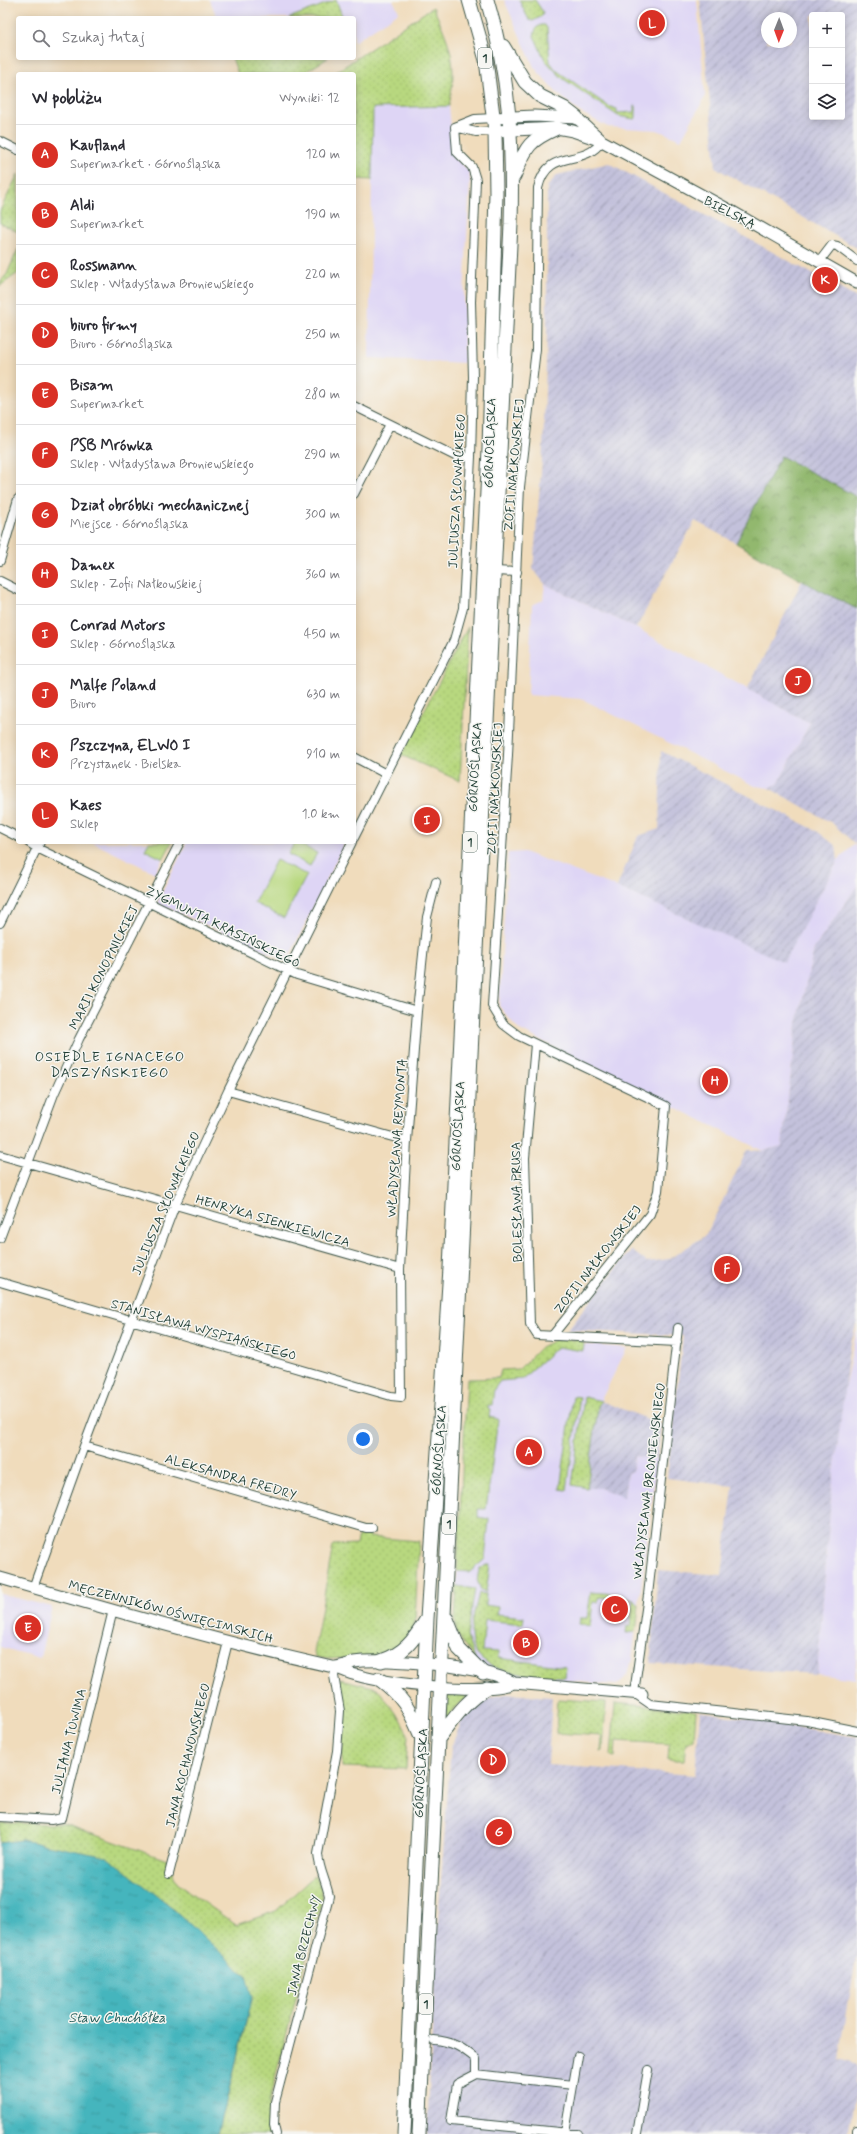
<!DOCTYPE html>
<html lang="pl">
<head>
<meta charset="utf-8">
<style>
	:root { --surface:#fff; --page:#f2f2f3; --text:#2b2b33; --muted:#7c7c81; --line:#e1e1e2; --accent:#d93025 }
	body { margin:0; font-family:Mynerve,sans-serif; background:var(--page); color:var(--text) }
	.controls { position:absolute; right:12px; top:12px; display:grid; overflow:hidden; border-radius:4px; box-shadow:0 2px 10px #0003 }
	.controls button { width:36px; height:36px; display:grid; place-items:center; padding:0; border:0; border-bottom:1px solid var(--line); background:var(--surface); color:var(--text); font:20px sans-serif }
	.compass { position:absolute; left:761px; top:12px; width:36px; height:36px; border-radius:50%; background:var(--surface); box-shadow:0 2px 10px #0003; rotate:181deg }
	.you { position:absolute; left:363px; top:1439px; width:14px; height:14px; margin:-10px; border:3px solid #fff; border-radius:50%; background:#1a73e8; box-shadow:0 0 0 6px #1a73e833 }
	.badge { display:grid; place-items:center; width:26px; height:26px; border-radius:50%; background:var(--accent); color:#fff; font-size:13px; font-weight:700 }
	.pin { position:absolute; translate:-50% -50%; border:2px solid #fff; box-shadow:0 1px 4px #0006 }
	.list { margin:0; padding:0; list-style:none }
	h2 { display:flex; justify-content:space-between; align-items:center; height:52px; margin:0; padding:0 16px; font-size:17px }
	h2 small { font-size:13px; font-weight:400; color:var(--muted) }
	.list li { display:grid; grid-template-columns:26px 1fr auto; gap:12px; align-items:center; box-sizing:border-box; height:60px; padding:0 16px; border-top:1px solid var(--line) }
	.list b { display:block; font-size:15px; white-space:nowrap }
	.list p { margin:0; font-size:13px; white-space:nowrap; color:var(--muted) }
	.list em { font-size:13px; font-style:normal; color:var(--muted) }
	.icon { flex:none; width:22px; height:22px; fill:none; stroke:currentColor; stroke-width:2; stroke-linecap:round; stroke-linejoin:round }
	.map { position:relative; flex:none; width:857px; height:2134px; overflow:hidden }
	.search { position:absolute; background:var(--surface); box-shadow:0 2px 10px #0003; left:16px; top:16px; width:340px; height:44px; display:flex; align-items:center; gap:10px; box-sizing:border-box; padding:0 14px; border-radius:4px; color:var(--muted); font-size:15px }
	.panel { position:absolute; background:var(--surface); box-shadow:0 2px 10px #0003; left:16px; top:72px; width:340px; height:772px; border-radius:4px }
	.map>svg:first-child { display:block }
	.built { fill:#ded5f5 }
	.industrial { fill:url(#industrial-furrows); fill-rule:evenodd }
	.grass { fill:url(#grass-dots); stroke:#6c8a5a }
	.forest { fill:url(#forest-crowns); stroke:#587a51 }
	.park { fill:#b8d87f; stroke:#6c8a5a }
	.water { fill:url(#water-ripples); stroke:#327978 }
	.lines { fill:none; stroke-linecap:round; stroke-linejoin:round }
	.street-casing { stroke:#3e5548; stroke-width:10 }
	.secondary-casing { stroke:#3e5548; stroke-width:13 }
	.primary-casing { stroke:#3e5548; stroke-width:15 }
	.street { stroke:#fff; stroke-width:8 }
	.secondary { stroke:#fff; stroke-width:11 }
	.primary { stroke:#fff; stroke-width:13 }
	.labels { text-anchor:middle; stroke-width:3; stroke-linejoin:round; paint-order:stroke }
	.shield { fill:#f6f6f2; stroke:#60746d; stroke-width:1 }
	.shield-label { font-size:12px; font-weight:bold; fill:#1f3d34 }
	.street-label { font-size:13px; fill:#1f3d34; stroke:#f6f6f2 }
	.neighbourhood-label { font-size:14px; letter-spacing:1px; fill:#1f3d34; stroke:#f6f6f2 }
	.water-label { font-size:14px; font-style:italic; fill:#2a615d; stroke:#f6f6f2 }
</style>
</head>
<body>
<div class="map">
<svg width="857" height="2134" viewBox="0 0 857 2134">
	<defs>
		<pattern id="industrial-furrows" width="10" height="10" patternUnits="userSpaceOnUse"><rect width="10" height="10" fill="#c3c1db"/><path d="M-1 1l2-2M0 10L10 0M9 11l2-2" fill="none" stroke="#9e9eb2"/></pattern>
		<pattern id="grass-dots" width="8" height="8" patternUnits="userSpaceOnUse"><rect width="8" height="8" fill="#b8d87f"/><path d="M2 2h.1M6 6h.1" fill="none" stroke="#9eba6e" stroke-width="1.8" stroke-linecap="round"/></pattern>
		<pattern id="forest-crowns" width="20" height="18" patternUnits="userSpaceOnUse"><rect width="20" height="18" fill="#92b86e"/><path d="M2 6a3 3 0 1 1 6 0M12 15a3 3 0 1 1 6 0" fill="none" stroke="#77975b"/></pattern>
		<pattern id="water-ripples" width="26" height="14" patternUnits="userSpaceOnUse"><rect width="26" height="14" fill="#45b5bd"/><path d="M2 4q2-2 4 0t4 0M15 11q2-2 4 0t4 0" fill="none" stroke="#39949a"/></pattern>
	</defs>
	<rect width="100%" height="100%" fill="#f6f6f2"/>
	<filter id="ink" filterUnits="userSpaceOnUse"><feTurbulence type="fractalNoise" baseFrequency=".025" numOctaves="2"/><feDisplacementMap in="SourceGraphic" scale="8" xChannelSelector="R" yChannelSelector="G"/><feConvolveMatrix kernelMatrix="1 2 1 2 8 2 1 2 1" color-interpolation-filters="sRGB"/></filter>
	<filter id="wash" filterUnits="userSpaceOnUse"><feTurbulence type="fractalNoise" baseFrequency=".012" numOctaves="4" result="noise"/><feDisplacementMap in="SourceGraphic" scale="16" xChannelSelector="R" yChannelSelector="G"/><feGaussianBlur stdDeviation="0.9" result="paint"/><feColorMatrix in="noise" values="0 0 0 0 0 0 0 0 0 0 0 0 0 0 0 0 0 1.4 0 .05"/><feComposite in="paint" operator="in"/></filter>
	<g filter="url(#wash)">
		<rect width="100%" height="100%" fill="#f0dcbc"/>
		<path class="built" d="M210,0H393L399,12L354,42V18H343L336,0L289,18H217Z
			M504,0H697L705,97L681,140L657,130L608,127L580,112L557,93L534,67Z
			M449,106L454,157L469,171L470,180L464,294V363L369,358L373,108Z
			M545,584L636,628L810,723L778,784L769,788L755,786L582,699L528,695L532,605L543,600Z
			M92,842H172L155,873Z
			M187,842H345L287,961L157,903Z
			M855,844L857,851V886L814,949L797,1024L782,1146L763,1151L518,1029L499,1006L508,853L524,852L617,887L784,961L838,860Z
			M857,1329V1645L855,1679L817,1674L831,1497L844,1389Z
			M557,1342L627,1348L598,1406L587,1488H600L624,1496L627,1473L632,1471L634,1456L657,1459L632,1659L628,1675L617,1685L513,1676L490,1669L476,1662L455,1619L467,1379L521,1376Z
			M0,1594L52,1607L40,1658L0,1647Z"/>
		<path class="industrial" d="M700,0H857V248L716,168ZM812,15H842V117H812ZM767,18H791V42H767Z
			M609,163L857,298V497L781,457L736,543L695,521L636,628L545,584L533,569L543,448L547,333V187L557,175Z
			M802,581L857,609V841L855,844L832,823L769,788L778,784L810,723L747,689Z
			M661,751L817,831L836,846L838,860L784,962L617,887L638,836L659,829Z
			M857,886V1322L849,1351L831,1497L817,1674L650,1663L658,1570L722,1575L733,1486L667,1478L683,1336L567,1330L631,1250L647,1262L669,1259L706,1235L747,1150L763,1151L782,1146L797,1024L814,949Z
			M601,1401L661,1424L657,1459L634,1456L632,1471L627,1473L624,1497L600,1488H587L598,1406Z
			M506,1694L552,1697L548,1765L695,1775L700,1711L857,1737V1954L839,2059L857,2065L855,2082L857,2085L848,2134H427L436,1948L451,1747L462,1720L476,1706L492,1697Z"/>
		<path class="grass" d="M336,0L343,18H289Z
			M519,0H535L543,12L542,16L533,21L529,20Z
			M433,7C451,46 458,62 449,106L373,108L372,180L354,179V74H333Z
			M541,25H545L547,28L550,62L556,70L608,106L617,109V113L634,112V106H636V118L634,119L618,116L562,78L545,60L534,36L536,28Z
			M232,58H328L302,74H238Z
			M18,174V232L0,223V211Z
			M18,249V273L0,286V282L7,274Z
			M468,627L460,781L401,755Z
			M555,1340H581L584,1345L583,1351L557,1347L522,1379L500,1381L494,1389L492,1405H488V1409L490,1410L489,1417L498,1419L486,1509H478V1517L489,1519L485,1559L470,1572L457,1571L467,1379L499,1378L501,1370L519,1369L541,1347Z
			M573,1396L580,1397L567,1490L560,1489Z
			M584,1397L601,1401L598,1406L587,1488L572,1485Z
			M360,1529L369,1533L370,1537L419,1541L415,1621C411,1639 396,1651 378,1656L329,1659L315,1657L314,1652L333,1545L357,1544Z
			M486,1565H490L486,1592L481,1590L477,1580L479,1570Z
			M457,1586L475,1589L467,1637L476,1662L457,1634L455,1619Z
			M591,1592C606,1594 630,1592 639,1605L636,1632L626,1633L627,1626L630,1627L633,1600L599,1597L598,1602H593L590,1626L579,1624L580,1618H587Z
			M479,1593L486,1594L485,1605L498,1607L497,1614L524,1617L523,1624L485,1620L482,1651L498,1652V1658L566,1667L565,1677C536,1675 471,1678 471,1635C471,1621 476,1606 479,1593Z
			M340,1679L377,1688L396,1713L408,1734L406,1769L342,1767L343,1728Z
			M447,1692L470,1693L457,1705L445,1723Z
			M558,1699L606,1702L603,1750L601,1751L602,1736L556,1733Z
			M615,1703L696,1711L694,1739L686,1743L684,1760H668L669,1744L616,1741L615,1757L611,1756Z
			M0,1823L64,1824L167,1860L177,1883L236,1925L276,1911L314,1876L322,1889L321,1903L269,2101L271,2134H218L248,2015L246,1976L168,1904L141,1884L22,1840L0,1843Z"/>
		<path class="forest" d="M781,456L857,497V609L802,581L736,543Z"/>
		<path class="park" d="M149,842H172L163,859L145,850Z
			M295,842L317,853L310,866L288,854Z
			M276,860L307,875L284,918L254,903Z"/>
		<path class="water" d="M22,1840L107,1857L168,1904L246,1976L252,1997L218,2134H0V1843Z"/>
	</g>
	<g filter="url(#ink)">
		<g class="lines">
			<g class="street-casing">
				<path id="street" d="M455,127L476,132L495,131
					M455,127L475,119L494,118
					M0,141L18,150
					M819,262L832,245L837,246L857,261
					M354,406L457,457H471
					M354,494L390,424
					M0,561L18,499
					M495,571L517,572
					M0,581L18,590
					M354,757L386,774
					M0,828L18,837
					M354,838L454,640L463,608L471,457L473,377L471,302L476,180L472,167L457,152L455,127
					M28,842L37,848L297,975L417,1011
					M0,923L40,842
					M535,1044L525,1158L530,1324L537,1335L677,1342
					M228,1091L407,1141
					M0,1155L400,1269
					M0,1238L54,1094L79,1039L180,842
					M0,1282L391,1396L401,1397L400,1269L407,1141L417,1011L427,917L436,882
					M678,1328L648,1595L634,1693L650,1704L807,1721L857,1731
					M552,1336L650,1214L658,1191L666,1106L519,1036L503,1024L492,1006L508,755L520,487L536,349L538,188C548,146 583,169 602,141
					M84,1446L366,1528H372
					M33,1588L84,1446L175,1205L228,1091L352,842
					M0,1817L51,1820L62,1818L113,1610
					M169,1874L228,1642
					M434,2040C452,2041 463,2048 476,2059V2074
					M573,2085L476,2074L457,2084L451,2121L578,2134
					M565,2133L578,2056
					M276,2134L274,2125L275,2102L329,1896C326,1881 319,1869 318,1854L337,1751L340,1711L334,1676L336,1667
					M637,2134L648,2070
					M857,2134V2130"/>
			</g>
			<g class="secondary-casing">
				<path id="secondary" d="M494,118L534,116L577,118L600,139
					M495,131L557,128L573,131L602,141L731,211L857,283
					M0,1578C111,1610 221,1642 333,1667C341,1669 348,1673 356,1675C387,1684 486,1695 514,1683L642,1694
					M336,1667C342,1666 348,1664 354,1662C384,1657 490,1667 514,1683"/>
			</g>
			<g class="primary-casing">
				<path id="primary" d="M503,46L525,82L540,96L564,108L577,118
					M514,176C526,148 527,141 557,128
					M447,1619L459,1649L483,1673
					M381,1661C404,1654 414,1640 426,1620
					M379,1679C402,1696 409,1708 420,1734
					M438,1739C454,1719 465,1701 487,1688
					M404,2134L427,1619L450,1268L489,449L496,193L495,131L486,60L469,0
					M419,2134L511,224C513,146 510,75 487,0"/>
			</g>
			<use href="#street" class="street"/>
			<use href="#secondary" class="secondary"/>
			<use href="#primary" class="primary"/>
		</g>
	</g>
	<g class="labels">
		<g class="shield">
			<rect x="478" y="48" width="14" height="20" rx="3"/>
			<rect x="463" y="832" width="14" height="20" rx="3"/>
			<rect x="442" y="1514" width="14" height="20" rx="3"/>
			<rect x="419" y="1994" width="14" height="20" rx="3"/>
		</g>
		<g class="shield-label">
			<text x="485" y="62">1</text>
			<text x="470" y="846">1</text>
			<text x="449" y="1528">1</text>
			<text x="426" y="2008">1</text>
		</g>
		<g class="street-label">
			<text transform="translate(730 212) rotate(28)" y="5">BIELSKA</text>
			<text transform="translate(489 443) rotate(-88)" y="5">GÓRNOŚLĄSKA</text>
			<text transform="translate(513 465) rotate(-85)" y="5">ZOFII NAŁKOWSKIEJ</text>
			<text transform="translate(456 491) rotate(-87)" y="5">JULIUSZA SŁOWACKIEGO</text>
			<text transform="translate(474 767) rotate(-87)" y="5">GÓRNOŚLĄSKA</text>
			<text transform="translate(494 789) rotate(-87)" y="5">ZOFII NAŁKOWSKIEJ</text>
			<text transform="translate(223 926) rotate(26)" y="5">ZYGMUNTA KRASIŃSKIEGO</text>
			<text transform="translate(103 967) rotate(-63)" y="5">MARII KONOPNICKIEJ</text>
			<text transform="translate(457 1126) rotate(-87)" y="5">GÓRNOŚLĄSKA</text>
			<text transform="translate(396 1138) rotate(-86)" y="5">WŁADYSŁAWA REYMONTA</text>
			<text transform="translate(516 1202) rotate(-91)" y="5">BOLESŁAWA PRUSA</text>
			<text transform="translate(165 1203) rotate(-67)" y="5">JULIUSZA SŁOWACKIEGO</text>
			<text transform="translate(273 1220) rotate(16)" y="5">HENRYKA SIENKIEWICZA</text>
			<text transform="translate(597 1259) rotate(-52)" y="5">ZOFII NAŁKOWSKIEJ</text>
			<text transform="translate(204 1329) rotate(16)" y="5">STANISŁAWA WYSPIAŃSKIEGO</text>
			<text transform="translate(438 1450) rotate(-86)" y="5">GÓRNOŚLĄSKA</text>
			<text transform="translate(231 1476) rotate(16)" y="5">ALEKSANDRA FREDRY</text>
			<text transform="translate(648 1481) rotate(-83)" y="5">WŁADYSŁAWA BRONIEWSKIEGO</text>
			<text transform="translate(171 1611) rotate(15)" y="5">MĘCZENNIKÓW OŚWIĘCIMSKICH</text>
			<text transform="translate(68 1741) rotate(-76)" y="5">JULIANA TUWIMA</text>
			<text transform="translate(187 1755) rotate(-76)" y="5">JANA KOCHANOWSKIEGO</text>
			<text transform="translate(420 1773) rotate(-87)" y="5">GÓRNOŚLĄSKA</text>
			<text transform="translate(303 1945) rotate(-76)" y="5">JANA BRZECHWY</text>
		</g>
		<g class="neighbourhood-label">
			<text x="110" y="1061">OSIEDLE IGNACEGO<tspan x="110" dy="16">DASZYŃSKIEGO</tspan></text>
		</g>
		<g class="water-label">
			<text x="117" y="2022">Staw Chuchółka</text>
		</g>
	</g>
</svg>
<div class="controls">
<button>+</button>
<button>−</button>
<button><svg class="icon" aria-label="layers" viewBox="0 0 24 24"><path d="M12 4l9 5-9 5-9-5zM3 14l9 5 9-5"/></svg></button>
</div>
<svg class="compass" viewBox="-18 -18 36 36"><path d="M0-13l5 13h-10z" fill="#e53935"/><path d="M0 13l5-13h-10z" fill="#7c7c81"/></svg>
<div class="you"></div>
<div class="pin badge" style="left:529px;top:1452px">A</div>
<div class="pin badge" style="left:526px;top:1643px">B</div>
<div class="pin badge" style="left:615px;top:1609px">C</div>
<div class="pin badge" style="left:493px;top:1761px">D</div>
<div class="pin badge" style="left:28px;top:1628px">E</div>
<div class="pin badge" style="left:727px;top:1269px">F</div>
<div class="pin badge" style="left:499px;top:1832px">G</div>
<div class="pin badge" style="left:715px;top:1081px">H</div>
<div class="pin badge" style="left:427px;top:820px">I</div>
<div class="pin badge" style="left:798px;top:681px">J</div>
<div class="pin badge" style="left:825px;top:280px">K</div>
<div class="pin badge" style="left:652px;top:23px">L</div>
<div class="search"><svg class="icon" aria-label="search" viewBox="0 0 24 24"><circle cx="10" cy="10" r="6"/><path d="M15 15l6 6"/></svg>Szukaj tutaj</div>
<section class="panel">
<h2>W pobliżu<small>Wyniki: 12</small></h2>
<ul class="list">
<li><span class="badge">A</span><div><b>Kaufland</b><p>Supermarket · Górnośląska</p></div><em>120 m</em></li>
<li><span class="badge">B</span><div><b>Aldi</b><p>Supermarket</p></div><em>190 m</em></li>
<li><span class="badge">C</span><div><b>Rossmann</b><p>Sklep · Władysława Broniewskiego</p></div><em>220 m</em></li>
<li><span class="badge">D</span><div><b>biuro firmy</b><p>Biuro · Górnośląska</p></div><em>250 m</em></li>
<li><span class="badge">E</span><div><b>Bisam</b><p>Supermarket</p></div><em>280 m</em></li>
<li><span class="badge">F</span><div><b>PSB Mrówka</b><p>Sklep · Władysława Broniewskiego</p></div><em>290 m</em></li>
<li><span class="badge">G</span><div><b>Dział obróbki mechanicznej</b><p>Miejsce · Górnośląska</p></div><em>300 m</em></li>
<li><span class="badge">H</span><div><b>Damex</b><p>Sklep · Zofii Nałkowskiej</p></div><em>360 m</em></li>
<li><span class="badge">I</span><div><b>Conrad Motors</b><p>Sklep · Górnośląska</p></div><em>450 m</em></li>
<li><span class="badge">J</span><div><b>Malfe Poland</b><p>Biuro</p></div><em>630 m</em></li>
<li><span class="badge">K</span><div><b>Pszczyna, ELWO I</b><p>Przystanek · Bielska</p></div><em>910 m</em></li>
<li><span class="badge">L</span><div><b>Kaes</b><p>Sklep</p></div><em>1.0 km</em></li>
</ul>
</section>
</div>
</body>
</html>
